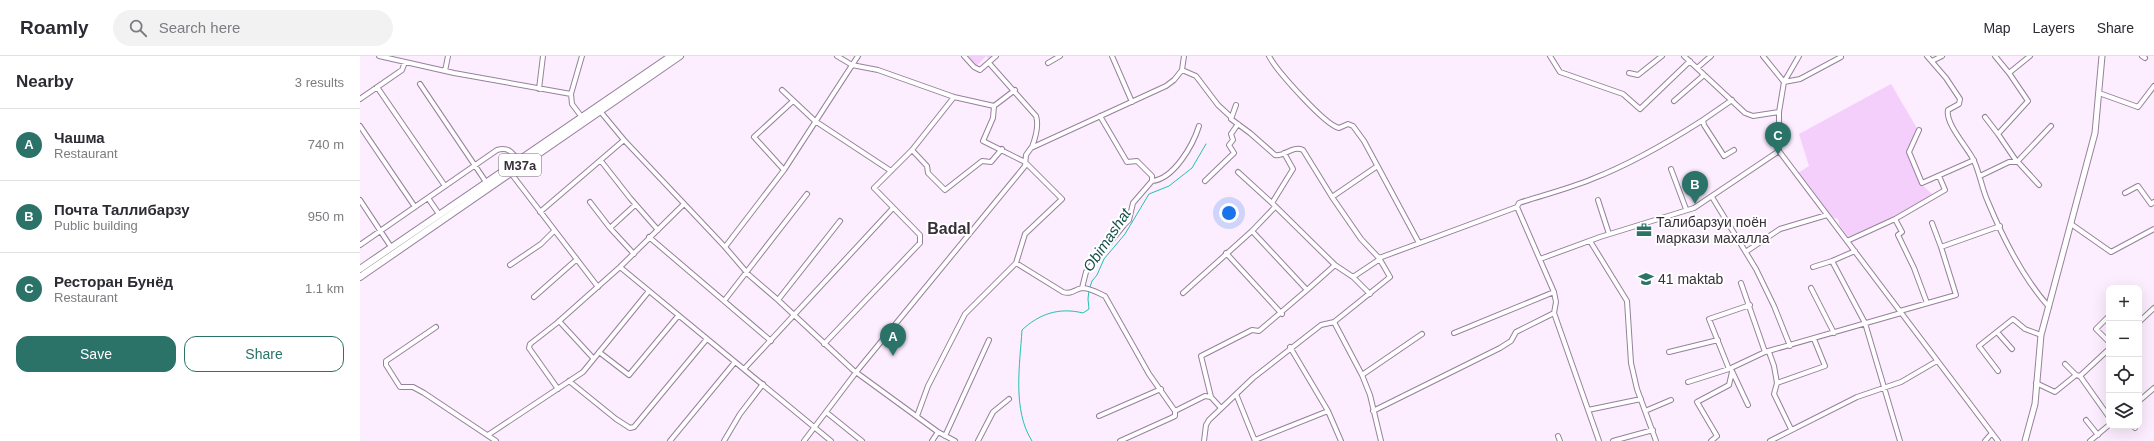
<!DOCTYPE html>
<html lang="en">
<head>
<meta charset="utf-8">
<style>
	:root { --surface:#fff; --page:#f2f2f3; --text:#2b2b33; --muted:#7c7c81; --line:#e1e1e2; --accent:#2b7269 }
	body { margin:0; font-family:Helvetica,sans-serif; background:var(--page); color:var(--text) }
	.controls { position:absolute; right:12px; bottom:12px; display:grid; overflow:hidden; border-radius:8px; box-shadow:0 4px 16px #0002 }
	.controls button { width:36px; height:36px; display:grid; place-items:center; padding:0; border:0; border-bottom:1px solid var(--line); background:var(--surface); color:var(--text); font:20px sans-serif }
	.you { position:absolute; left:869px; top:157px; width:14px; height:14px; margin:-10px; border:3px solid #fff; border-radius:50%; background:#1a73e8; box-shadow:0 0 0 6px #1a73e833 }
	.badge { display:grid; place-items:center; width:26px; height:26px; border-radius:50%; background:var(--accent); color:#fff; font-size:13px; font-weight:700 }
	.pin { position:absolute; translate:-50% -33px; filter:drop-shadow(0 1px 2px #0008) }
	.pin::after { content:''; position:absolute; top:21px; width:14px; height:12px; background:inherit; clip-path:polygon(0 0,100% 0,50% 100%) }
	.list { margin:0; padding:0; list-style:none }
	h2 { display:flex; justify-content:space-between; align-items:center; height:52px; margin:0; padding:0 16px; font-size:17px }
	h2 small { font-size:13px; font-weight:400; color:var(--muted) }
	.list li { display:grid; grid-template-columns:26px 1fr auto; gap:12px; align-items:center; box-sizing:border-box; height:72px; padding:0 16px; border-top:1px solid var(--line) }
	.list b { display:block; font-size:15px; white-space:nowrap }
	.list p { margin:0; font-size:13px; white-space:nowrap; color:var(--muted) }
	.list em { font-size:13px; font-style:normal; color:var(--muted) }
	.actions { display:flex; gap:8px; padding:12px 16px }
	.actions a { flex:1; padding:9px 0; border:1px solid var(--accent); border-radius:12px; text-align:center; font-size:14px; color:var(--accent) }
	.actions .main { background:var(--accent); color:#fff }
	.icon { flex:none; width:22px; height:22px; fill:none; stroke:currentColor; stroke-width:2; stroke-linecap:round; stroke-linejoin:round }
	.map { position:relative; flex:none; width:1794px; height:385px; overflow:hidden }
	header { display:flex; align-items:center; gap:24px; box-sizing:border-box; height:56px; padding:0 20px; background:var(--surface); border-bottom:1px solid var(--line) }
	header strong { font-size:19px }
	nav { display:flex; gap:22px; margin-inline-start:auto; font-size:14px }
	.search { width:280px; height:36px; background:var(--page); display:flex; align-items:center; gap:10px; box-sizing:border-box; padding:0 14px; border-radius:22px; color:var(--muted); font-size:15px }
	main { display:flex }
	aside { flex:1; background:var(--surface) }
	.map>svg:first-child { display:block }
	.green { fill:#f5cffc }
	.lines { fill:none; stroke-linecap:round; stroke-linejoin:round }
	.stream { stroke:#23c2b1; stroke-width:1 }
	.minor-casing { stroke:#97809c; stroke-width:6 }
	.major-casing { stroke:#97809c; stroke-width:7 }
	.highway-casing { stroke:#97809c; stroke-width:8 }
	.minor { stroke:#fff; stroke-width:4 }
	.major { stroke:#fff; stroke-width:5 }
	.highway { stroke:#fff; stroke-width:6 }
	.labels { text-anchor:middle; stroke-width:4; stroke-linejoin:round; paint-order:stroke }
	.shield { fill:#fff; stroke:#746d76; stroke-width:1 }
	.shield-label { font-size:13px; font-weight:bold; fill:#392f3b }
	.poi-label { font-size:14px; fill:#392f3b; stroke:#fff; text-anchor:start }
	.water-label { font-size:15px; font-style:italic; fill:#104e47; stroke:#fff }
	.quarter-label { font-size:16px; font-weight:bold; fill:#392f3b; stroke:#fff }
</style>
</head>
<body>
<header>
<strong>Roamly</strong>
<div class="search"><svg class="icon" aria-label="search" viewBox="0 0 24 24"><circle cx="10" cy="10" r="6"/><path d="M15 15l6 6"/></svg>Search here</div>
<nav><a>Map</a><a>Layers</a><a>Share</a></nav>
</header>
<main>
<aside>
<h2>Nearby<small>3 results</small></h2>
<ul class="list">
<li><span class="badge">A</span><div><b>Чашма</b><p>Restaurant</p></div><em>740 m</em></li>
<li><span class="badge">B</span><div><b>Почта Таллибарзу</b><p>Public building</p></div><em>950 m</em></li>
<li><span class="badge">C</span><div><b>Ресторан Бунёд</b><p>Restaurant</p></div><em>1.1 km</em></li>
</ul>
<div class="actions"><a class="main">Save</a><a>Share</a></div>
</aside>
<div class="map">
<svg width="1794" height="385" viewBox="0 0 1794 385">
	<rect width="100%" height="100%" fill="#fcedff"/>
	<path class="green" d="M604,0H632L629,3L626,0L615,12Z
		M1531,28L1558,74L1547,96L1559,126L1574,140L1531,163L1488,181L1480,170L1478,163L1471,161L1438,117L1449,110L1439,78Z"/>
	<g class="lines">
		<path class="stream" d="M730,231L732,225L737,219L744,203L765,178L789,138L809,130L832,112L846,88
			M672,385C652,354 660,308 662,274C679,258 699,251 723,257L729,253L728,243L729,234"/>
		<g class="minor-casing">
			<path id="minor" d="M19,0L94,17L211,38L212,48L221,60
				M477,0L492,9L518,14L594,41L634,50
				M604,0L614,11L620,14L636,0
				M752,0L772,46
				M824,0L822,14L836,20L858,49L871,61
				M909,0C916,14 965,69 979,72L988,68L993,70L1004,85L1059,187
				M1190,0L1200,16L1263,38L1280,53L1330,5
				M1324,0L1385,57L1393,60L1419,56
				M1403,0L1424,26L1440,23L1481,1
				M1439,0L1424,26L1419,56V95L1638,385
				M1567,0L1586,22L1600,43L1599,48L1588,54C1585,68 1609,93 1614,105C1620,118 1622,133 1628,146C1643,182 1663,222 1689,251
				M1635,0L1649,17L1670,0
				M1782,0L1785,2
				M1572,5L1582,0
				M629,7L676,60C679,69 675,83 672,91
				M688,7L700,0
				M1337,12L1351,0
				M85,15L88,0
				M1269,17L1278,19L1302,0
				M1649,17L1668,45L1638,78L1657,106L1691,70
				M60,28L126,126
				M17,31L85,130
				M179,33L183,0
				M422,34L455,65L531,115
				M1739,37L1778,51L1794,30
				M211,38L222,0
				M0,43L42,14L45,6
				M1372,44L1343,64L1344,69L1364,100L1374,94
				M1314,45L1344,19
				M876,49L871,63L890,77L915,99C925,101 932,89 943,94L972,141
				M634,50L655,34
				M240,55L264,84L365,191L389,219L418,244L493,314L578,376L595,385
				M1625,61L1638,78
				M0,70L55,151
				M1559,74L1549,96L1562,127L1614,104
				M552,94L567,110L568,117L585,134L622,105L631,106L642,93
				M241,105L270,142L298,174
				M1658,106L1679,129
				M1311,113L1326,153
				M424,114L394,81L433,45
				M150,116L238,231
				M878,116L912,147L933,113L924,97
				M1620,120L1649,106H1657
				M792,125C814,123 833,89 839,70
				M845,125L874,97L869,89L873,84L871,78L878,68
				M1765,137L1778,130L1791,148L1794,146
				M1352,141L1396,213L1414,250L1430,290
				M68,142L79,158
				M0,144L31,191
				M1238,144L1249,178
				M230,146L250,172L274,198
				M912,147L975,209L993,221L1010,238
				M1157,151L1159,147C1183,139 1208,133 1232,123C1271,108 1307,87 1343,64
				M180,156L264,84
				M1572,167L1581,191L1640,170
				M1711,168L1751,196L1794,173
				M250,172L275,149
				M892,175L947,234L975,209
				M289,181L411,285
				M1230,185L1267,245L1271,307L1277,333L1296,385
				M1487,185L1535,163
				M0,189L137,94C148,91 151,95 158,104
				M365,191L424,114L498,0
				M1387,195L1420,173L1467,159
				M1495,195L1472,205L1505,267L1540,385
				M866,197L922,258
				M1019,202L1157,151L1194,236L1196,246L1194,257L1239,385
				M1180,203L1240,181L1334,152L1419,95
				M656,207L703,236C712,239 715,233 722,232C730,232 738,237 745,240L789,318L815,355L845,340L851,341L861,352
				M150,209L181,188L194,175
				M260,211L471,385
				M1453,211L1472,205
				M993,221L1020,203
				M1381,227L1405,296
				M722,232L726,216L764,169L769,164L773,147L792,125V120L777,105L767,106L740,60
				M1451,232L1474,277
				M823,237L892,175L915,151
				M174,241L216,204
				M418,244L480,165
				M364,245L447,138
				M1567,247L1554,212L1538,179L1542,176L1535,163L1585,134L1579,120
				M1540,255L1596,239L1581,191
				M1749,260L1736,273L1749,286
				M199,265L233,302
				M974,266L1002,319L1010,339L1021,385
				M1779,266L1794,252
				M76,271L26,305V309L40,331H53L64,337L136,385
				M1637,276L1652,293
				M1094,277L1194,236
				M464,288L560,187V179L514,132L552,94L594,41
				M930,291L968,355L981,385
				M239,296L269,319L318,260
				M1309,296L1358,284
				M1409,296L1414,310L1417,327
				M1705,308L1716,319
				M384,313L533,152
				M1369,313L1349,263L1390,249
				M1372,315L1388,349
				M1638,315L1619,290L1653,263L1665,273L1681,279
				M1002,319L1062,278
				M1720,320L1749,361
				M209,325L256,363L270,372L274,371L346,284
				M1328,326L1369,313L1405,296L1541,257
				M1676,327L1695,336L1716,319L1720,320L1749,293
				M198,333L169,292L170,288L197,267L260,211L324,148
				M876,338L895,385
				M851,341L841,300L892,274L899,275L947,234
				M1779,345L1794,332
				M1228,354L1281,343
				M1013,355L1140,292L1151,285L1156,276L1194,257
				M1285,355L1311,344
				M466,356L502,385
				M557,360L568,330L605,258L656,207L665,178L702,143L665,106L623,85L633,62L634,50
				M739,360L801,333
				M1726,364L1738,379
				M1773,370L1775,372
				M1431,373L1414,338L1417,327L1465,310L1454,283
				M128,379L223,316L289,235
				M585,380L629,284
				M1198,380L1200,385
				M895,384L968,355
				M310,385L375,306
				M364,385L380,358L403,328
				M444,385L497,315L665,110L666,99L671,92L806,30L814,24L822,14
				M572,385L578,376
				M618,385L633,356L649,343
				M760,385L811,362L815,360V355
				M844,385L846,369L849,364L893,322L961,269L974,266L1030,221L1019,202L1001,183L972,141L1016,111
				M1253,385L1293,374
				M1351,385L1357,380L1337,346L1369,329L1372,316
				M1410,385L1497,341L1541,326L1577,305
				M1625,385L1632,377
				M1730,385L1749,369"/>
		</g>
		<g class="major-casing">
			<path id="major" d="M1665,385L1675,348L1681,279L1735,77L1742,0"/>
		</g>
		<g class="highway-casing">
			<path id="highway" d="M0,213L311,0
				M0,221L320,0"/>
		</g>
		<use href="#minor" class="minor"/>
		<use href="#major" class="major"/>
		<use href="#highway" class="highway"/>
	</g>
	<defs>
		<g id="office-bare" transform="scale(1.2)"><path d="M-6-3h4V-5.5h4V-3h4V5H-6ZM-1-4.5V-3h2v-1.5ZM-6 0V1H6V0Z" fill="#2b7269" stroke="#fff" stroke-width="2.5" paint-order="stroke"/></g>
		<g id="school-bare" transform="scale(1.2)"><path d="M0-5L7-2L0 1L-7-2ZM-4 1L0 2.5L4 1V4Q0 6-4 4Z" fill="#2b7269" stroke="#fff" stroke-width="2.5" paint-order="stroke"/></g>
	</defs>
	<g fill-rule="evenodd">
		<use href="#office-bare" x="1284" y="174"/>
		<use href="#school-bare" x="1286" y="223"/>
	</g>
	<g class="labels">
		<rect class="shield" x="139" y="98" width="42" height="22" rx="3"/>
		<g class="shield-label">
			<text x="160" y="114">M37a</text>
		</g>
		<g class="poi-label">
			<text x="1296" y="171">Талибарзуи поён<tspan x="1296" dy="16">маркази махалла</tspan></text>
			<text x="1298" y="228">41 maktab</text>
		</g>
		<g class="water-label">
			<text transform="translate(747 184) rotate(-56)" y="5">Obimashat</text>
		</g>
		<g class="quarter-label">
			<text x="589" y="178">Badal</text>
		</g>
	</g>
</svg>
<div class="controls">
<button>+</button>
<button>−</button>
<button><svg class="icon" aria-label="locate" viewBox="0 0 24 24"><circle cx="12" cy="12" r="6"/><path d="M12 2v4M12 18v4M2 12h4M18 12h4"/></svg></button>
<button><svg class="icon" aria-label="layers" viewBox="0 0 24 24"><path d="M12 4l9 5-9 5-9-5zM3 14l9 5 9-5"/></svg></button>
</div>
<div class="you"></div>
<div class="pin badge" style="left:533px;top:300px">A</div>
<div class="pin badge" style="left:1335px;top:148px">B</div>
<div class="pin badge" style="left:1418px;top:99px">C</div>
</div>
</main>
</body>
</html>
